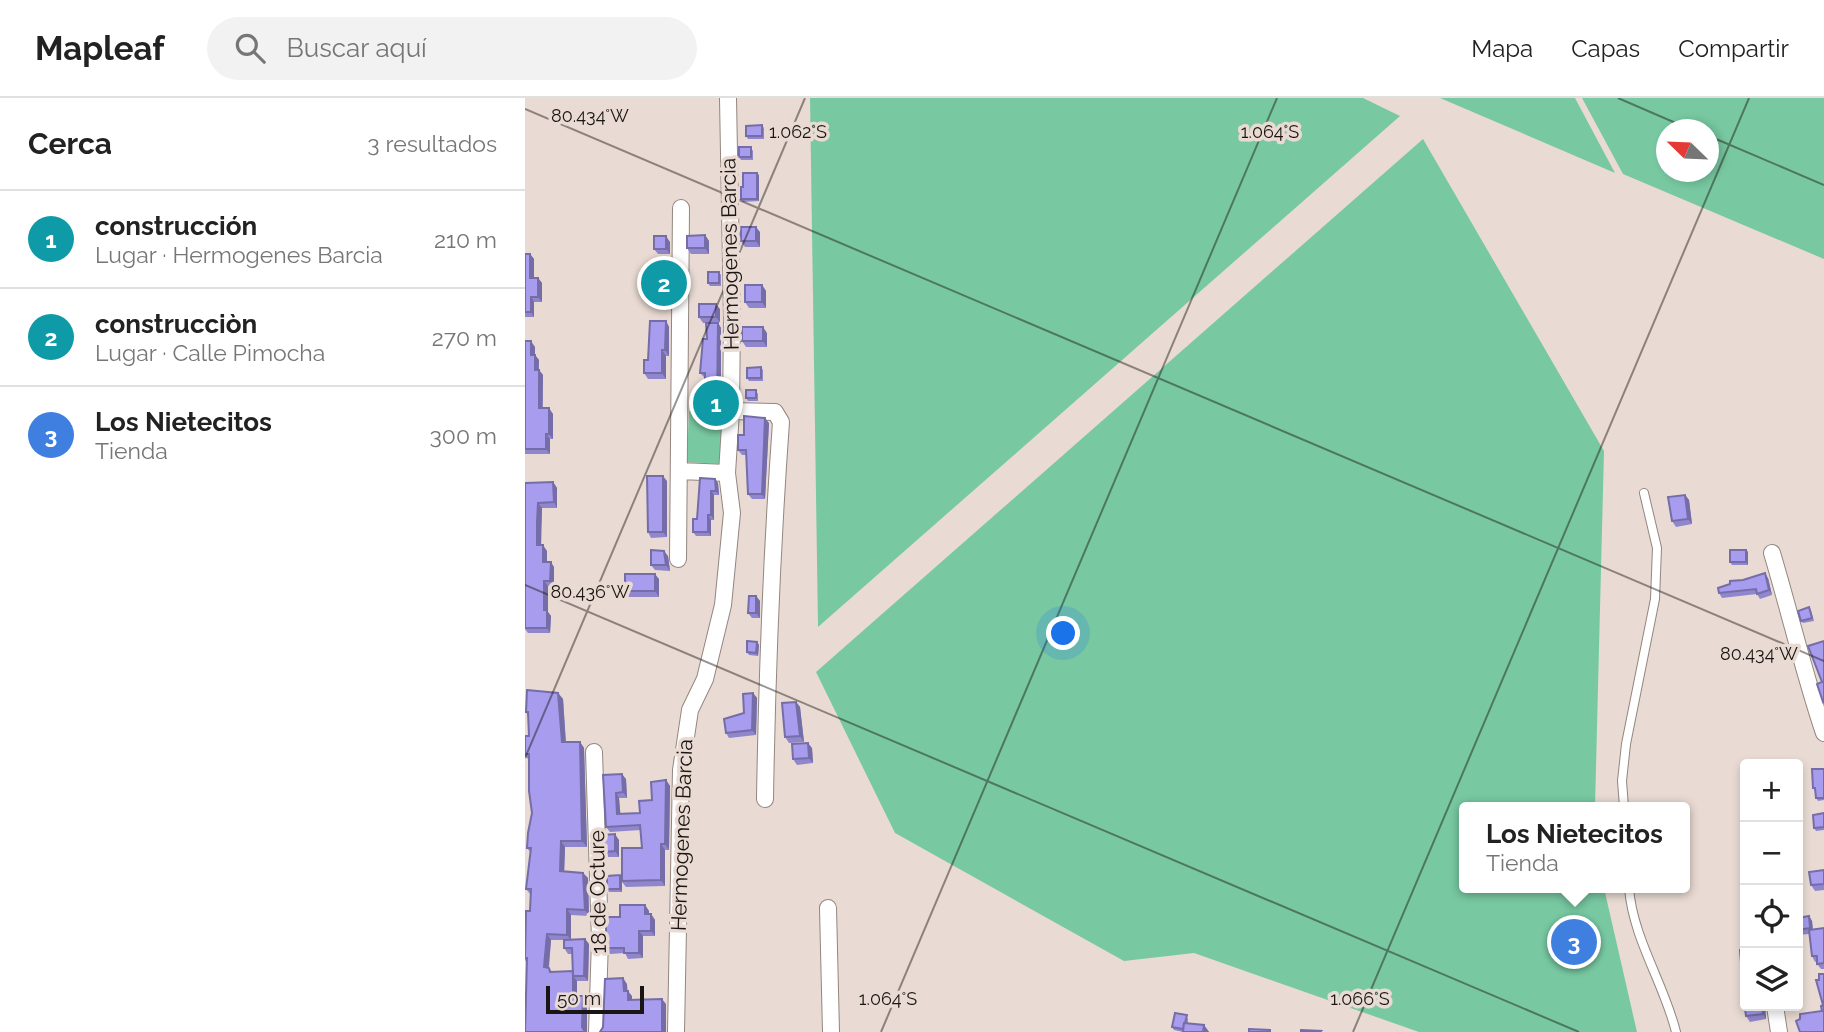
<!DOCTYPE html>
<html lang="es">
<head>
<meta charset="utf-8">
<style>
	:root { --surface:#fff; --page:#f2f2f2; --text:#222; --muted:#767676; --line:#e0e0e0; --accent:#33786b }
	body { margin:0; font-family:Raleway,sans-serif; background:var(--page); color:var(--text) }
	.controls { position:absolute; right:21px; bottom:21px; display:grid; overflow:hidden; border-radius:7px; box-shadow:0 4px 10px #0003 }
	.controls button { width:63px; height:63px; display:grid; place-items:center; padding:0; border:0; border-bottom:2px solid var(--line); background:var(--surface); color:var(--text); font:35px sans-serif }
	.compass { position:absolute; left:1131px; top:21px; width:63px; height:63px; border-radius:50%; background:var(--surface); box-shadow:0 4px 10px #0003; rotate:293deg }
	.scale { position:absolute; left:21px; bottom:18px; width:98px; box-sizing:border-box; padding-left:7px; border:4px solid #1a1512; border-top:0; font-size:19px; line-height:24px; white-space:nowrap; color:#1a1512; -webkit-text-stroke:5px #e9dbd3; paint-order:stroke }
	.you { position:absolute; left:539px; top:536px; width:24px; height:24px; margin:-18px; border:5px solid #fff; border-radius:50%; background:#1a73e8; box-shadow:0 0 0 10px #1a73e833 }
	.badge { display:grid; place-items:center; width:46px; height:46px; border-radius:50%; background:var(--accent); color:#fff; font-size:23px; font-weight:700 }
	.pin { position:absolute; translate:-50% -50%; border:4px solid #fff; box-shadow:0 2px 7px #0006 }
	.popup { position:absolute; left:934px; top:704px; width:231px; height:91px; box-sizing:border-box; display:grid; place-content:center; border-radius:7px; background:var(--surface); filter:drop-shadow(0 2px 5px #0005); font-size:23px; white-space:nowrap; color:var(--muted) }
	.popup b { font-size:26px; color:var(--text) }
	.popup::after { content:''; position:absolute; left:50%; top:100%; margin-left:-14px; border:14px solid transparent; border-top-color:var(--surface) }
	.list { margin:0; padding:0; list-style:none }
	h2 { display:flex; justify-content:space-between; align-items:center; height:91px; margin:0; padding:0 28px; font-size:30px }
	h2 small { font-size:23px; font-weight:400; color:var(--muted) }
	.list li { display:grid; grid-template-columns:46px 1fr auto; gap:21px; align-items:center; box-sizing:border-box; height:98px; padding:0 28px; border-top:2px solid var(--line) }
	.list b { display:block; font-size:26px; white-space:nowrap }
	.list p { margin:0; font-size:23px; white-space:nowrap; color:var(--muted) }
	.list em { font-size:23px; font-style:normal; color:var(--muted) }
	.icon { flex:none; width:38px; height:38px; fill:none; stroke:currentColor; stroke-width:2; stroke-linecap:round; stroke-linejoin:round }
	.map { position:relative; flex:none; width:1299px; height:934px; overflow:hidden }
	header { display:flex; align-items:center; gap:42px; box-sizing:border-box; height:98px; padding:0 35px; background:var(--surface); border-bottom:2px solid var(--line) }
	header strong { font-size:33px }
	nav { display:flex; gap:38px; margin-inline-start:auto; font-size:24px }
	.search { width:490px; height:63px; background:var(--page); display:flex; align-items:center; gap:18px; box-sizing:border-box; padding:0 24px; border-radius:38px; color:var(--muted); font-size:26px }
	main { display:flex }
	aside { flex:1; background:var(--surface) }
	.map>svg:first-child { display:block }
	.green { fill:#78c9a2; fill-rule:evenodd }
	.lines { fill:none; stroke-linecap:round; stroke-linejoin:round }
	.lane-casing { stroke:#93867f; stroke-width:10 }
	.street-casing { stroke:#93867f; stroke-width:18 }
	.lane { stroke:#fff; stroke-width:8 }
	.street { stroke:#fff; stroke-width:16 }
	.wall { fill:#9086cd; fill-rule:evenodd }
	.shaded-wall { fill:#756da7 }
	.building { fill:#a79cee; stroke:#756da7; stroke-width:2 }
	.ticks { fill:none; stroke:#1a1512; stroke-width:2; stroke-opacity:0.45 }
	.labels { text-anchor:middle; stroke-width:7; stroke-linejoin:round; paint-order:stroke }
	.street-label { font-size:21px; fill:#1a1512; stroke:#e9dbd3 }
	.ticks-label { font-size:18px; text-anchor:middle; fill:#1a1512; stroke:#e9dbd3; stroke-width:7; stroke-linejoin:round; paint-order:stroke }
</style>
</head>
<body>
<header>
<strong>Mapleaf</strong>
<div class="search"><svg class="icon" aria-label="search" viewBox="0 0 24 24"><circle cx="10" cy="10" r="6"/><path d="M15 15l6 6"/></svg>Buscar aquí</div>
<nav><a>Mapa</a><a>Capas</a><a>Compartir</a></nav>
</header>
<main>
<aside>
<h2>Cerca<small>3 resultados</small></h2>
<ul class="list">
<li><span class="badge" style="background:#0f9aa8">1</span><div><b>construcción</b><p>Lugar · Hermogenes Barcia</p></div><em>210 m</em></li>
<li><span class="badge" style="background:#0f9aa8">2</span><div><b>construcciòn</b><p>Lugar · Calle Pimocha</p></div><em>270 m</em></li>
<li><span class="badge" style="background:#3f7fe0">3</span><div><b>Los Nietecitos</b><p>Tienda</p></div><em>300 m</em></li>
</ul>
</aside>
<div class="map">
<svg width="1299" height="934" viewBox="0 0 1299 934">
	<rect width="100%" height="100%" fill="#e9dbd3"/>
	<path class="green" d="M285,0H838L875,18L293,529Z
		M915,0H1050L1090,75Z
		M1057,0H1299V161L1098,76ZM1142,32H1184V74H1142Z
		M898,41L1079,353L1070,709H939V790H1079L1112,934H894L669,855L599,863L370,735L291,574Z
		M164,313L198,315L196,366L162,364Z"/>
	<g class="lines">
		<g class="lane-casing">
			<path id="lane" d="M1099,709L1097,683L1101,646L1130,501L1132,450L1119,395
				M1104,790C1108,841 1139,885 1151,934"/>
		</g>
		<g class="street-casing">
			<path id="street" d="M206,313L250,314L256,324C247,449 242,575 240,701
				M155,373L202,375
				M1247,455C1265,515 1279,576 1299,635
				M153,461L156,110
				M69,654L75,842L72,934
				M303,810L306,934
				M1250,908L1254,934
				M151,934L156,672L165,612L180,581L198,507L207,415L202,375L206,313L207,221L203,0"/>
		</g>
		<use href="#lane" class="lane"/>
		<use href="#street" class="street"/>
	</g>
	<path class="wall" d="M237,27L239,30V41H223L221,38Z
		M228,52V62H216L214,59Z
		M234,77V103L218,104L216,101L218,89Z
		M235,134V149H220L216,143Z
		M180,137L184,143V156H166L162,150Z
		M145,144V156H133L129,151Z
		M0,156H5L9,161V180H13L17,185V204H9V219H0Z
		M194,174L196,177V188H185L183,185Z
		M145,178V196L129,193L125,187Z
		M237,187L241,193V210H224L220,204Z
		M195,211V224L178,225L174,219Z
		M141,223L144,229V258H141V281H123L119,275L123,262Z
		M193,225L196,230V312H184L180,306V280L175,275L182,241Z
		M242,235V249H221L217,243Z
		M0,243L10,249V257L14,262V272L18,277V310L28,316V341H25V356H0Z
		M236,269L238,272V283H224L222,280Z
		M233,295V303H223L221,300Z
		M244,325L240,401H227L223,396L221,357H217L213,352L219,337Z
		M190,381L193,385L194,397H189V422H186V438H171L168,434L172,421Z
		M142,383V439L126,440L123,434Z
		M28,384L32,390V410H17L16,430V447L22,453V464L29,469V488H23V514L26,518L25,535H3L0,531V385Z
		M1160,397L1164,402L1167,426L1151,429L1147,423Z
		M1221,452L1223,454V467H1207L1205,464Z
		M143,458L145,473L130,472L126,467Z
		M1243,480L1247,497L1235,501L1232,496L1197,500L1194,495Z
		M134,481V499H104L100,493Z
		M231,498L235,503V520H227L223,515Z
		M1284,509L1286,512L1289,523L1278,525L1276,523Z
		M232,544L234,547L233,558L224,557L222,554Z
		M33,595L38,601L41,644H55L59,650L62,749H40L39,774L58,775L63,780L64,818L46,817V841H60L64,846L63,883H52V898L62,904V934H0L2,865L0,862V827L5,813L6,797L1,791L6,755L2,750L7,715L4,662L0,658V638H4L3,618L1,614ZM26,842H39V850L43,856H47L48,873L27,874L24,870Z
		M228,595L232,600L231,637L204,640L201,635L219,615Z
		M271,604L275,609L279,644L264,645L260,639Z
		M287,650L288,665L272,667L268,661Z
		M1299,671V702L1293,703L1291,700L1290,693L1288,690Z
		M78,677L101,681L102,700H94L95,716L115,715L127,702L141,682L145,688L144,752H140V788L101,789L97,784V794H84L82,791L97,780L117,750L116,732L85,734L81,729Z
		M1299,715V732L1291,733L1289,730Z
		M94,742V759H83L79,754Z
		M1299,772V792L1290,793L1286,787Z
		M120,807L124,813V816H126L130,822V838H118V860L103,861L100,855L85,856L81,850L95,819Z
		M1284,818L1287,823L1288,831L1299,830V871H1296L1292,866V863L1290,864L1287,858L1284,836L1273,837V820Z
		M1273,859V860L1278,889H1273Z
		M1240,908L1241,921L1225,924L1221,918Z
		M663,920V925L679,927L684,934H658L649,932L647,929Z"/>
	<path class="shaded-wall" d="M232,75L234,77V103L232,101Z
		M231,129L235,134V149L231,143Z
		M180,137L184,143V156L180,150Z
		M141,138L145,144V156L141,151Z
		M5,156L9,161V185L5,180Z
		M141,172L145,178V196L141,190Z
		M13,180L17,185V204L13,199Z
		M237,187L241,193V210L237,204Z
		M6,199L9,204V219L6,214Z
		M191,206L195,211V224L191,219Z
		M141,223L144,229V258L140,252Z
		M193,225L196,230V312L192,306Z
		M238,229L242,235V249L238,243Z
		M6,243L10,249V262L6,257Z
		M137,252L141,258V281L137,275Z
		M10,257L14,262L13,277L10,272Z
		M14,272L18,277L17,316L14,310Z
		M24,310L28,316V341L24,336Z
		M240,320L244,325L240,401L237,396Z
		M21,336L25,341V356L21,351Z
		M138,378L142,383V439L138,434Z
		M190,381L193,385L194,397L191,393Z
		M28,384L32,390V410L29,404Z
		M186,393L189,397V422L186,417Z
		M1160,397L1164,402L1167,426L1163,421Z
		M13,405L17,410L16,453L12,447Z
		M183,417L186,422V438L183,434Z
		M18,447L22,453V469L18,464Z
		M1221,452L1223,454V467L1221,464Z
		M139,453L143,458L145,473L141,467Z
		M26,464L29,469V488L25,483Z
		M1240,475L1243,480L1247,497L1244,492Z
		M130,476L134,481V499L130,493Z
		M19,483L23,488V514L26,518L25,535L22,530L19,512Z
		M231,498L235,503V520L231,515Z
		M232,544L234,547L233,558L231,555Z
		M33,595L38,601L41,649L37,644Z
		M228,595L232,600L231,637L227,632Z
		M271,604L275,609L279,644L275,638Z
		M55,644L59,650L62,749L57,743Z
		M283,645L287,650L288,665L284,660Z
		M97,676L101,681L102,700L98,694Z
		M141,682L145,688L144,752L140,746Z
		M91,695L94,700L96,722L92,716Z
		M90,736L94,742V759L90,753Z
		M36,743L40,749L39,779L35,773Z
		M136,746L140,752V788L136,782Z
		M58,775L63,780L64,818L60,812Z
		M95,777L97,780V794L95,791Z
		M120,807L124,813L123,822L120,816Z
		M42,811L46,817V842L42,837Z
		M126,816L130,822V838L126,833Z
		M1284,818L1287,823L1288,835L1285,830Z
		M114,833L118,838V860L114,855Z
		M22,836L26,842L23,875L19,869Z
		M60,841L64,846L63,883L59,878Z
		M1273,859V860L1278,889L1274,883Z
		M48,878L52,883V904L48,898Z
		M98,880L102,886L103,899L99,893Z
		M103,893L107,898V908L103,902Z
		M58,898L62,904V934H60L57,929Z
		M137,901L141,906V934H137Z
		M1237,908H1240L1241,921L1238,916Z
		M679,927L684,934H678Z"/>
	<path class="building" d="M237,27V38H221V28Z
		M214,49H226V59H214Z
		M218,75H232V101H216V89H218Z
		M216,129H231V143H216Z
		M180,137V150H162V138Z
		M129,138H141V151H129Z
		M0,156H5V180H13V199H6V214H0Z
		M124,172H141V190L125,187Z
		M183,174H194V185H183Z
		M220,187H237V204H220Z
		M174,206H191V219H174Z
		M125,223H141L140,252H137V275H119V262H123Z
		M181,225H193L192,306H180V275H175L178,241H182Z
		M217,229H238V243H217Z
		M0,243H6V257H10V272H14V310H24V336H21V351H0Z
		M236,269V280H222V270Z
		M221,292H231V300H221Z
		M219,318L240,320L237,396H223L221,352H213V337H219Z
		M122,378H138V434H123Z
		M175,380L190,381L191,393H186V417H183V434H168V421H172Z
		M28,384L29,404L13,405L12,424V447H18V464H26L25,483H19V512H22V530H0V385Z
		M1160,397L1163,421L1147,423L1143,399Z
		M126,452L139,453L141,467H126Z
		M1205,452H1221V464H1205Z
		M1240,475L1244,492L1232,496L1231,491L1194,495L1193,490L1205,486V483L1218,482Z
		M100,476H130V493H100Z
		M224,498H231V515H223Z
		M1284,509L1287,520L1276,523L1273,513Z
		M222,543L232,544L231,555L222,554Z
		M1299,543V603L1298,604L1292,586L1297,584L1283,548Z
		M2,592L33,595L37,644H55L57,743H36L35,773L58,775L60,812L42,811V837L22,836L19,869L24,870L25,874L48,873V898H58L57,929L60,934H0L2,860H0L1,813H5L6,791H1L6,750H2L3,735L7,715L4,693V656H0V638H4L3,614H1Z
		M228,595L227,632L201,635L199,621L219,615L218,596Z
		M271,604L275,638L260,639L257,605Z
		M283,645L284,660L268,661L267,646Z
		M1287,671H1299V700H1291L1290,690H1288Z
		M97,676L98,694L91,695L92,716L115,715L114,703L127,702L126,684L141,682L140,746H136V782L97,783V750H117L115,727L81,729L78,677Z
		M1299,715V729L1289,730L1288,717Z
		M90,736V753L79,754L78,737Z
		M1299,772V786L1286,787L1284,774Z
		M95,777V791H82V778Z
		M95,807H120V816H126V833H114V855H99V850H81V819H95Z
		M1284,818L1285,830L1273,832V820Z
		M1299,830V865L1292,866V858H1287L1284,832Z
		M60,841L59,878H48L47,850H39V842Z
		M1220,851V887H1219V864H1216L1215,852Z
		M1294,876H1299V934H1275L1271,923L1275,921V916L1297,913L1296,908L1298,907L1291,882H1294Z
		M98,880L99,893H103V902L137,901V934H75L78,929L80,881Z
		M1219,904H1220V908H1237L1238,916L1221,918Z
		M650,915L662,917L660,925H659L658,931L647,929Z
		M659,925L679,927L678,934H658Z
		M724,931L745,932V934H724Z
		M776,932L796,933L795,934H776Z"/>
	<path class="ticks" d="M1093,0L1167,32M0,11L1299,563M1184,38L1299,87M0,487L1054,934M0,660L280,0M356,934L752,0M828,934L1224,0"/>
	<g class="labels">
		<g class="street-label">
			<text transform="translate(205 156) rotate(-91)" y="7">Hermogenes Barcia</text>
			<text transform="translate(157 737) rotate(-88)" y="7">Hermogenes Barcia</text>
			<text transform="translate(73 794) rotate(-91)" y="7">18 de Octure</text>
		</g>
	</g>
	<g class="ticks-label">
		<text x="65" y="24">80.434°W</text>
		<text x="745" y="40">1.064°S</text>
		<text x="273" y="40">1.062°S</text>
		<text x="65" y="500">80.436°W</text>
		<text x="1234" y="562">80.434°W</text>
		<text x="363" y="907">1.064°S</text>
		<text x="835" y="907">1.066°S</text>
	</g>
</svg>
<div class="controls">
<button>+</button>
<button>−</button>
<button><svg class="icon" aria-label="locate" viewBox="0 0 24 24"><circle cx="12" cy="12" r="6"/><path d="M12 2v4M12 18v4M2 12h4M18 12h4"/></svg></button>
<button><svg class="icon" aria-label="layers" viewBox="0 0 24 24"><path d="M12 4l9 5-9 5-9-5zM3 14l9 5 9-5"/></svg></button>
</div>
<svg class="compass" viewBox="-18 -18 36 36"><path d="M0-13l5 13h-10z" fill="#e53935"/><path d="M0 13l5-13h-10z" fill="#767676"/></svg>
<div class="scale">50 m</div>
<div class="you"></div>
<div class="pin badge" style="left:191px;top:305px;background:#0f9aa8">1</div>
<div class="pin badge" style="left:139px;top:185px;background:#0f9aa8">2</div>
<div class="pin badge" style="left:1049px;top:844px;background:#3f7fe0">3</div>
<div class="popup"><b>Los Nietecitos</b>Tienda</div>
</div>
</main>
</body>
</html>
